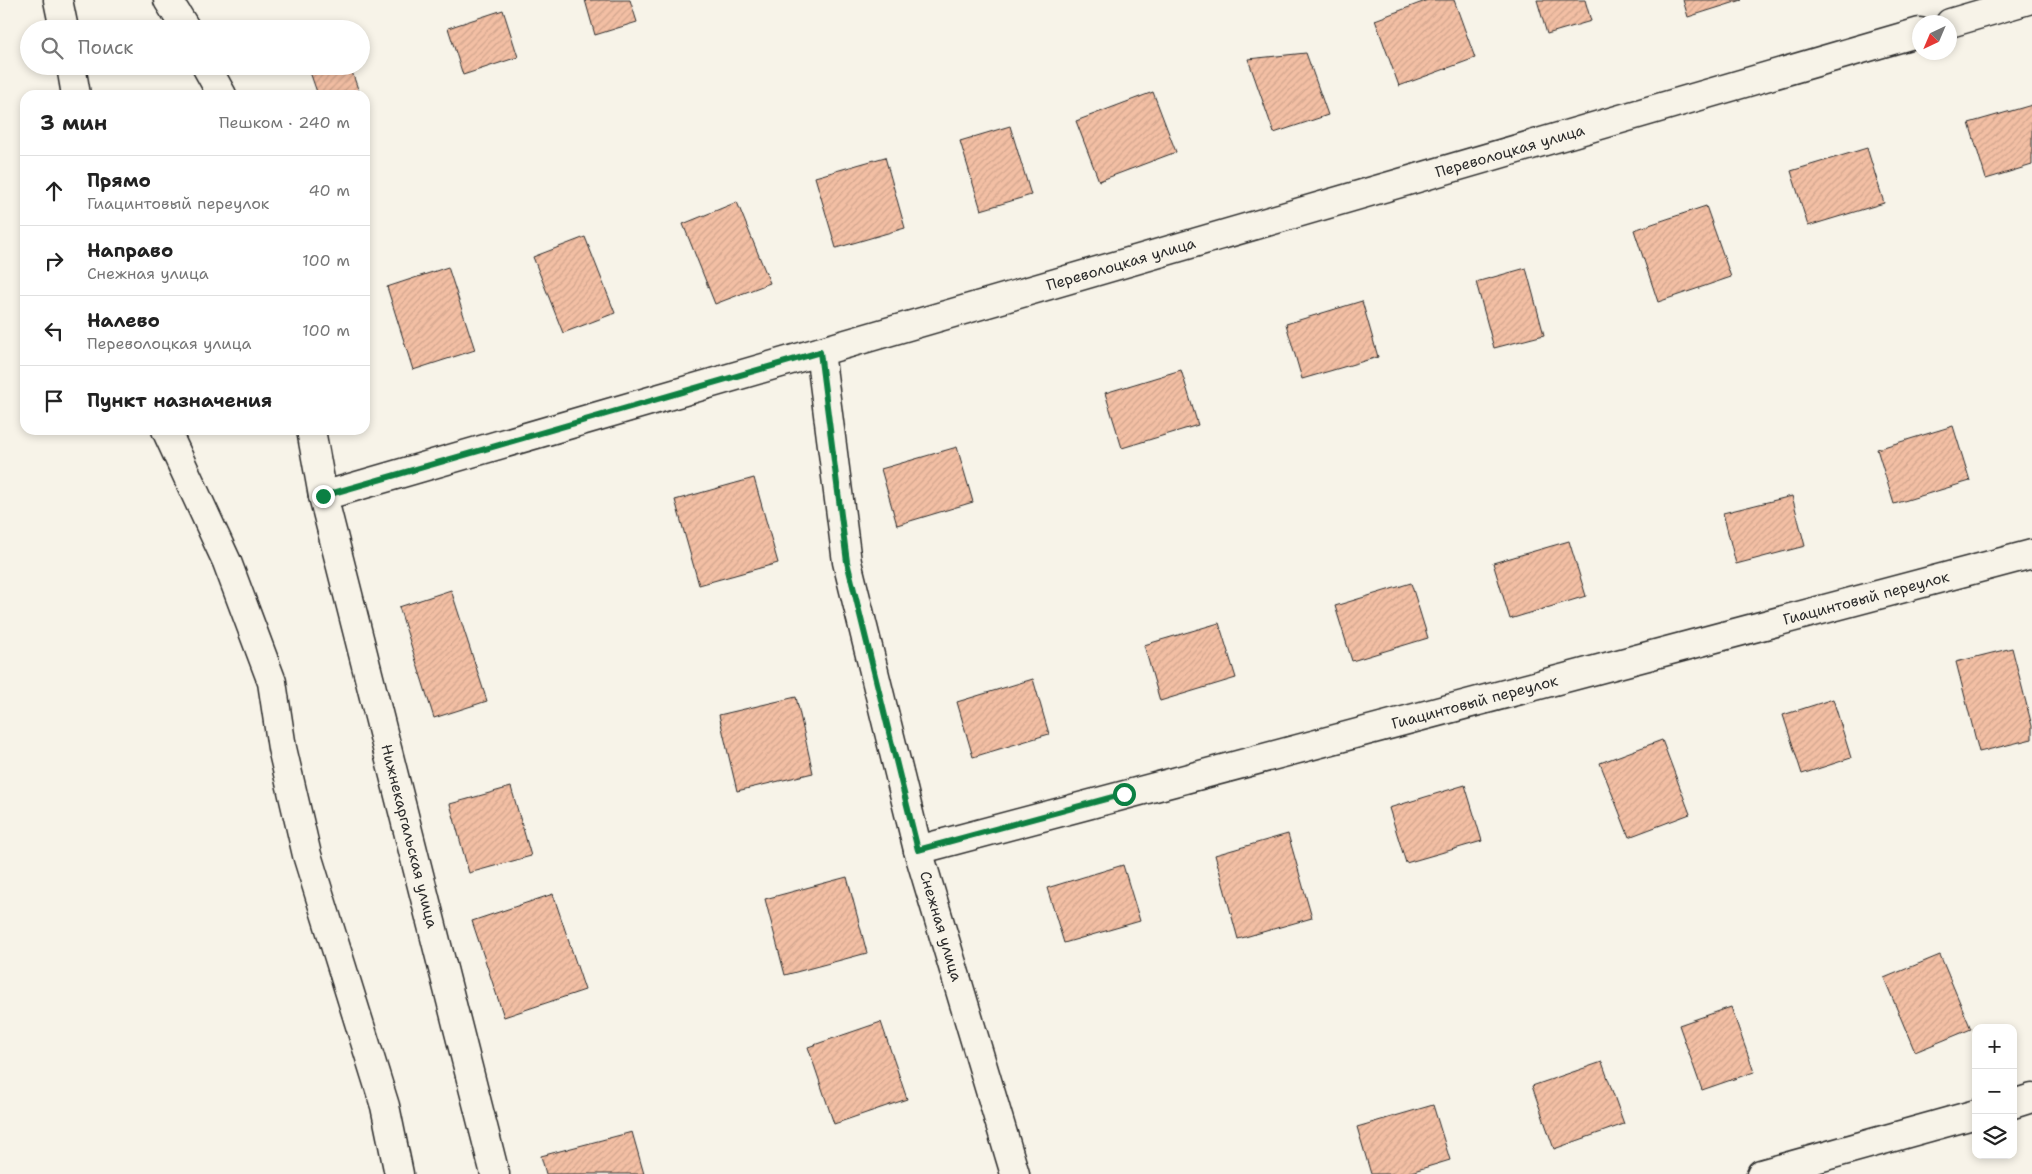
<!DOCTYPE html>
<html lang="ru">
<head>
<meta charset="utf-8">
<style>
	:root { --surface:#fff; --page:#f2f2f2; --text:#222; --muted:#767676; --line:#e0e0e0 }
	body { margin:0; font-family:"Shantell Sans",sans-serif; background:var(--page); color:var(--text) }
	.controls { position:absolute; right:15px; bottom:15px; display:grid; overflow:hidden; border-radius:10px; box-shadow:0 2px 8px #0003 }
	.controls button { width:45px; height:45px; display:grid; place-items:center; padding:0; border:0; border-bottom:1px solid var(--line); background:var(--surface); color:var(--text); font:25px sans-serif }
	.compass { position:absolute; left:1912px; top:15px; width:45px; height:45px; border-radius:50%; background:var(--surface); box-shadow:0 2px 8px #0003; rotate:224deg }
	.stop { position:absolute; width:15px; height:15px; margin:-11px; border:4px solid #0b8043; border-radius:50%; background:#fff }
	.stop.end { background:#0b8043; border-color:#fff; box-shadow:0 1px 5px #0008 }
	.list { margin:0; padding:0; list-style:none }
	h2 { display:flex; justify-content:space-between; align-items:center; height:65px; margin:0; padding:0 20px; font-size:21px }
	h2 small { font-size:16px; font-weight:400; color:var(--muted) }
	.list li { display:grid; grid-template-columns:32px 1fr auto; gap:15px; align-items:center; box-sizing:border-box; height:70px; padding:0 20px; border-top:1px solid var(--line) }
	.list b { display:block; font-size:19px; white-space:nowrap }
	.list p { margin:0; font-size:16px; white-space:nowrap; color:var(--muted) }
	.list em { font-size:16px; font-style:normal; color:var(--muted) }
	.icon { flex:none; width:28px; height:28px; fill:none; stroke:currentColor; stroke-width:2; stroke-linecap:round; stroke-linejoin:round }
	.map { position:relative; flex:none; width:2032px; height:1174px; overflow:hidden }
	.search { position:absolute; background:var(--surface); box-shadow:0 2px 8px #0003; left:20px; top:20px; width:350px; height:55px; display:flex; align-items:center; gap:12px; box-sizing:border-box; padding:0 18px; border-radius:28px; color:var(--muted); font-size:19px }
	.panel { position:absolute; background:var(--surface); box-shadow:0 2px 8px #0003; left:20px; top:90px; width:350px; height:345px; border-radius:15px }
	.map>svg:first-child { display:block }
	.building { fill:url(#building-hatch); stroke:#2b2b2b }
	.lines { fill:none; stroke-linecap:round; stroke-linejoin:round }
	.minor-casing { stroke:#2b2b2b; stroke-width:31 }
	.minor { stroke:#f7f3e8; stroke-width:28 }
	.route { stroke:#0b8043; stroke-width:6 }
	.labels { text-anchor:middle; stroke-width:4; stroke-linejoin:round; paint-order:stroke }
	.street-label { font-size:15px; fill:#2b2b2b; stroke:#f7f3e8 }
</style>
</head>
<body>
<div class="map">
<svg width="2032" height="1174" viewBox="0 0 2032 1174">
	<defs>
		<pattern id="building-hatch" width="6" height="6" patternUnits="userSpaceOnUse" patternTransform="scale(1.25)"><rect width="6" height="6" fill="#f3bfa4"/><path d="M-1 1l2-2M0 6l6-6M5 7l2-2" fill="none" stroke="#d0a48d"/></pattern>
	</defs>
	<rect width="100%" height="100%" fill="#f7f3e8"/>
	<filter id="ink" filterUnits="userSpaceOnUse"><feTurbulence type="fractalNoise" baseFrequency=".02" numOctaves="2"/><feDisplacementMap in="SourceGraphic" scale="10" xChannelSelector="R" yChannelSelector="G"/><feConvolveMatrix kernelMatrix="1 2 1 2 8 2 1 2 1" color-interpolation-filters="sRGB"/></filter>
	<g filter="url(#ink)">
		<path class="building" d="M585,0H630L637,22L595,35Z
			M1428,0H1454L1475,58L1399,86L1375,20Z
			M1537,0H1585L1591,21L1547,34Z
			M1683,0H1742L1688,17Z
			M503,10L518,57L463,75L448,28Z
			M1306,53L1328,115L1274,133L1248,59Z
			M327,66H350L360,95H318L310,72Z
			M1153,92L1176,152L1099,181L1076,121Z
			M2032,105V165L1986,179L1969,123Z
			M1010,126L1031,195L981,210L960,141Z
			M1867,148L1884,203L1808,226L1791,171Z
			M885,157L905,228L836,248L815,177Z
			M737,202L770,283L715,304L683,224Z
			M1706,206L1731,277L1658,302L1634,230Z
			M585,237L615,313L563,333L533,257Z
			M448,267L475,350L413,370L387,287Z
			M1526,268L1544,335L1494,348L1476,282Z
			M1362,301L1378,357L1302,379L1286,324Z
			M1181,370L1198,425L1122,448L1105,393Z
			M1953,426L1970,481L1894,504L1877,449Z
			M957,447L973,502L897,525L881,469Z
			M754,478L778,563L699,585L675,500Z
			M1792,496L1805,546L1736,564L1723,513Z
			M1569,541L1586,596L1510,619L1493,563Z
			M1411,583L1428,638L1352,661L1335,606Z
			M451,590L487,701L434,718L399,607Z
			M1219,623L1236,678L1160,701L1144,645Z
			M2012,648L2032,726V739L1979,752L1956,662Z
			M1033,679L1049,734L973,757L957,702Z
			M796,697L813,773L737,791L719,715Z
			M1833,699L1851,758L1802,774L1783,715Z
			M1662,740L1690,814L1629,837L1600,763Z
			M1465,785L1482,841L1406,863L1389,808Z
			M511,787L531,856L469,873L450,804Z
			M1288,834L1312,918L1238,939L1215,855Z
			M1123,865L1140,921L1064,943L1047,888Z
			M847,877L867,953L785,975L765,899Z
			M553,894L585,990L504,1017L472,921Z
			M1940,955L1971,1029L1915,1052L1884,978Z
			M1731,1007L1754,1072L1702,1090L1679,1025Z
			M881,1022L907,1099L834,1124L808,1047Z
			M1602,1062L1624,1124L1554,1149L1532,1086Z
			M1433,1105L1450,1160L1404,1174H1371L1357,1127Z
			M632,1132L644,1174H546L541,1156Z"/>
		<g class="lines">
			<g class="minor-casing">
				<g id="minor">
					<path d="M58,0L64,29"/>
					<path d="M168,0L186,29"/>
					<path d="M1950,23L2028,0"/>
					<path d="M71,66L76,95"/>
					<path d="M206,66L222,95"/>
					<path id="s1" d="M820,352L847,562L918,850L1015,1174"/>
					<path d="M166,430L227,562L272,682L282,748L307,855L385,1106L399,1174"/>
					<path id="s2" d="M311,430L323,496L495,1174"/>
					<path id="s3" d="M323,496L1920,32"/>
					<path id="s4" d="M918,850L2032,554"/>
					<path d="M2013,1104L2032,1098"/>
					<path d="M1761,1174L1976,1114"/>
				</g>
			</g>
			<use href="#minor" class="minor"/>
		</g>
	</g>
	<g class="lines" filter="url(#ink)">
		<path class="route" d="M323,496L820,352L847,562L918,850L1124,794"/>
	</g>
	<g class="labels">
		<g class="street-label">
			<text dy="5" stroke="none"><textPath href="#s3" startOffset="1236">Переволоцкая улица</textPath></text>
			<text dy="5" stroke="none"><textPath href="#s3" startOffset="831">Переволоцкая улица</textPath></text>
			<text dy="5" stroke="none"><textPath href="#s4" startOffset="981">Гиацинтовый переулок</textPath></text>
			<text dy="5" stroke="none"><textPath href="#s4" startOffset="576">Гиацинтовый переулок</textPath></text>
			<text dy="5" stroke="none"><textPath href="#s2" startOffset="418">Нижнекаргальская улица</textPath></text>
			<text dy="5" stroke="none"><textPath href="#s1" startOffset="588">Снежная улица</textPath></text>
		</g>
	</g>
</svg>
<div class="controls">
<button>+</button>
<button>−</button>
<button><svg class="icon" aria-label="layers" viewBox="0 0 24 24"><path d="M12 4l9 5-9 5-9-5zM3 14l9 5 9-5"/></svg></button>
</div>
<svg class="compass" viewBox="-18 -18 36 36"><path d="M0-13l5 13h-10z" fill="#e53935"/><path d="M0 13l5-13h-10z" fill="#767676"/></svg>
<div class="stop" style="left:1124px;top:794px"></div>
<div class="stop end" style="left:323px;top:496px"></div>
<div class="search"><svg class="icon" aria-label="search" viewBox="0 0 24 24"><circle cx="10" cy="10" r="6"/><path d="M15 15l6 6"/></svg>Поиск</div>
<section class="panel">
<h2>3 мин<small>Пешком · 240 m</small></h2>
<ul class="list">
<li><svg class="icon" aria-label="ahead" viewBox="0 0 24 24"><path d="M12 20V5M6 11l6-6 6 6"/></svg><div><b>Прямо</b><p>Гиацинтовый переулок</p></div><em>40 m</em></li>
<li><svg class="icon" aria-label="right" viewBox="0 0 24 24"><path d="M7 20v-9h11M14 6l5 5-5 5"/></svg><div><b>Направо</b><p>Снежная улица</p></div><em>100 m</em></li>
<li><svg class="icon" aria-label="left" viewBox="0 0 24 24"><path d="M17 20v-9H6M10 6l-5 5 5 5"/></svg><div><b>Налево</b><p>Переволоцкая улица</p></div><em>100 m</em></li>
<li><svg class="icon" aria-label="arrive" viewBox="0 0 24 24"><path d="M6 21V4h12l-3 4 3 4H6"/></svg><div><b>Пункт назначения</b></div></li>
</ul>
</section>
</div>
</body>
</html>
